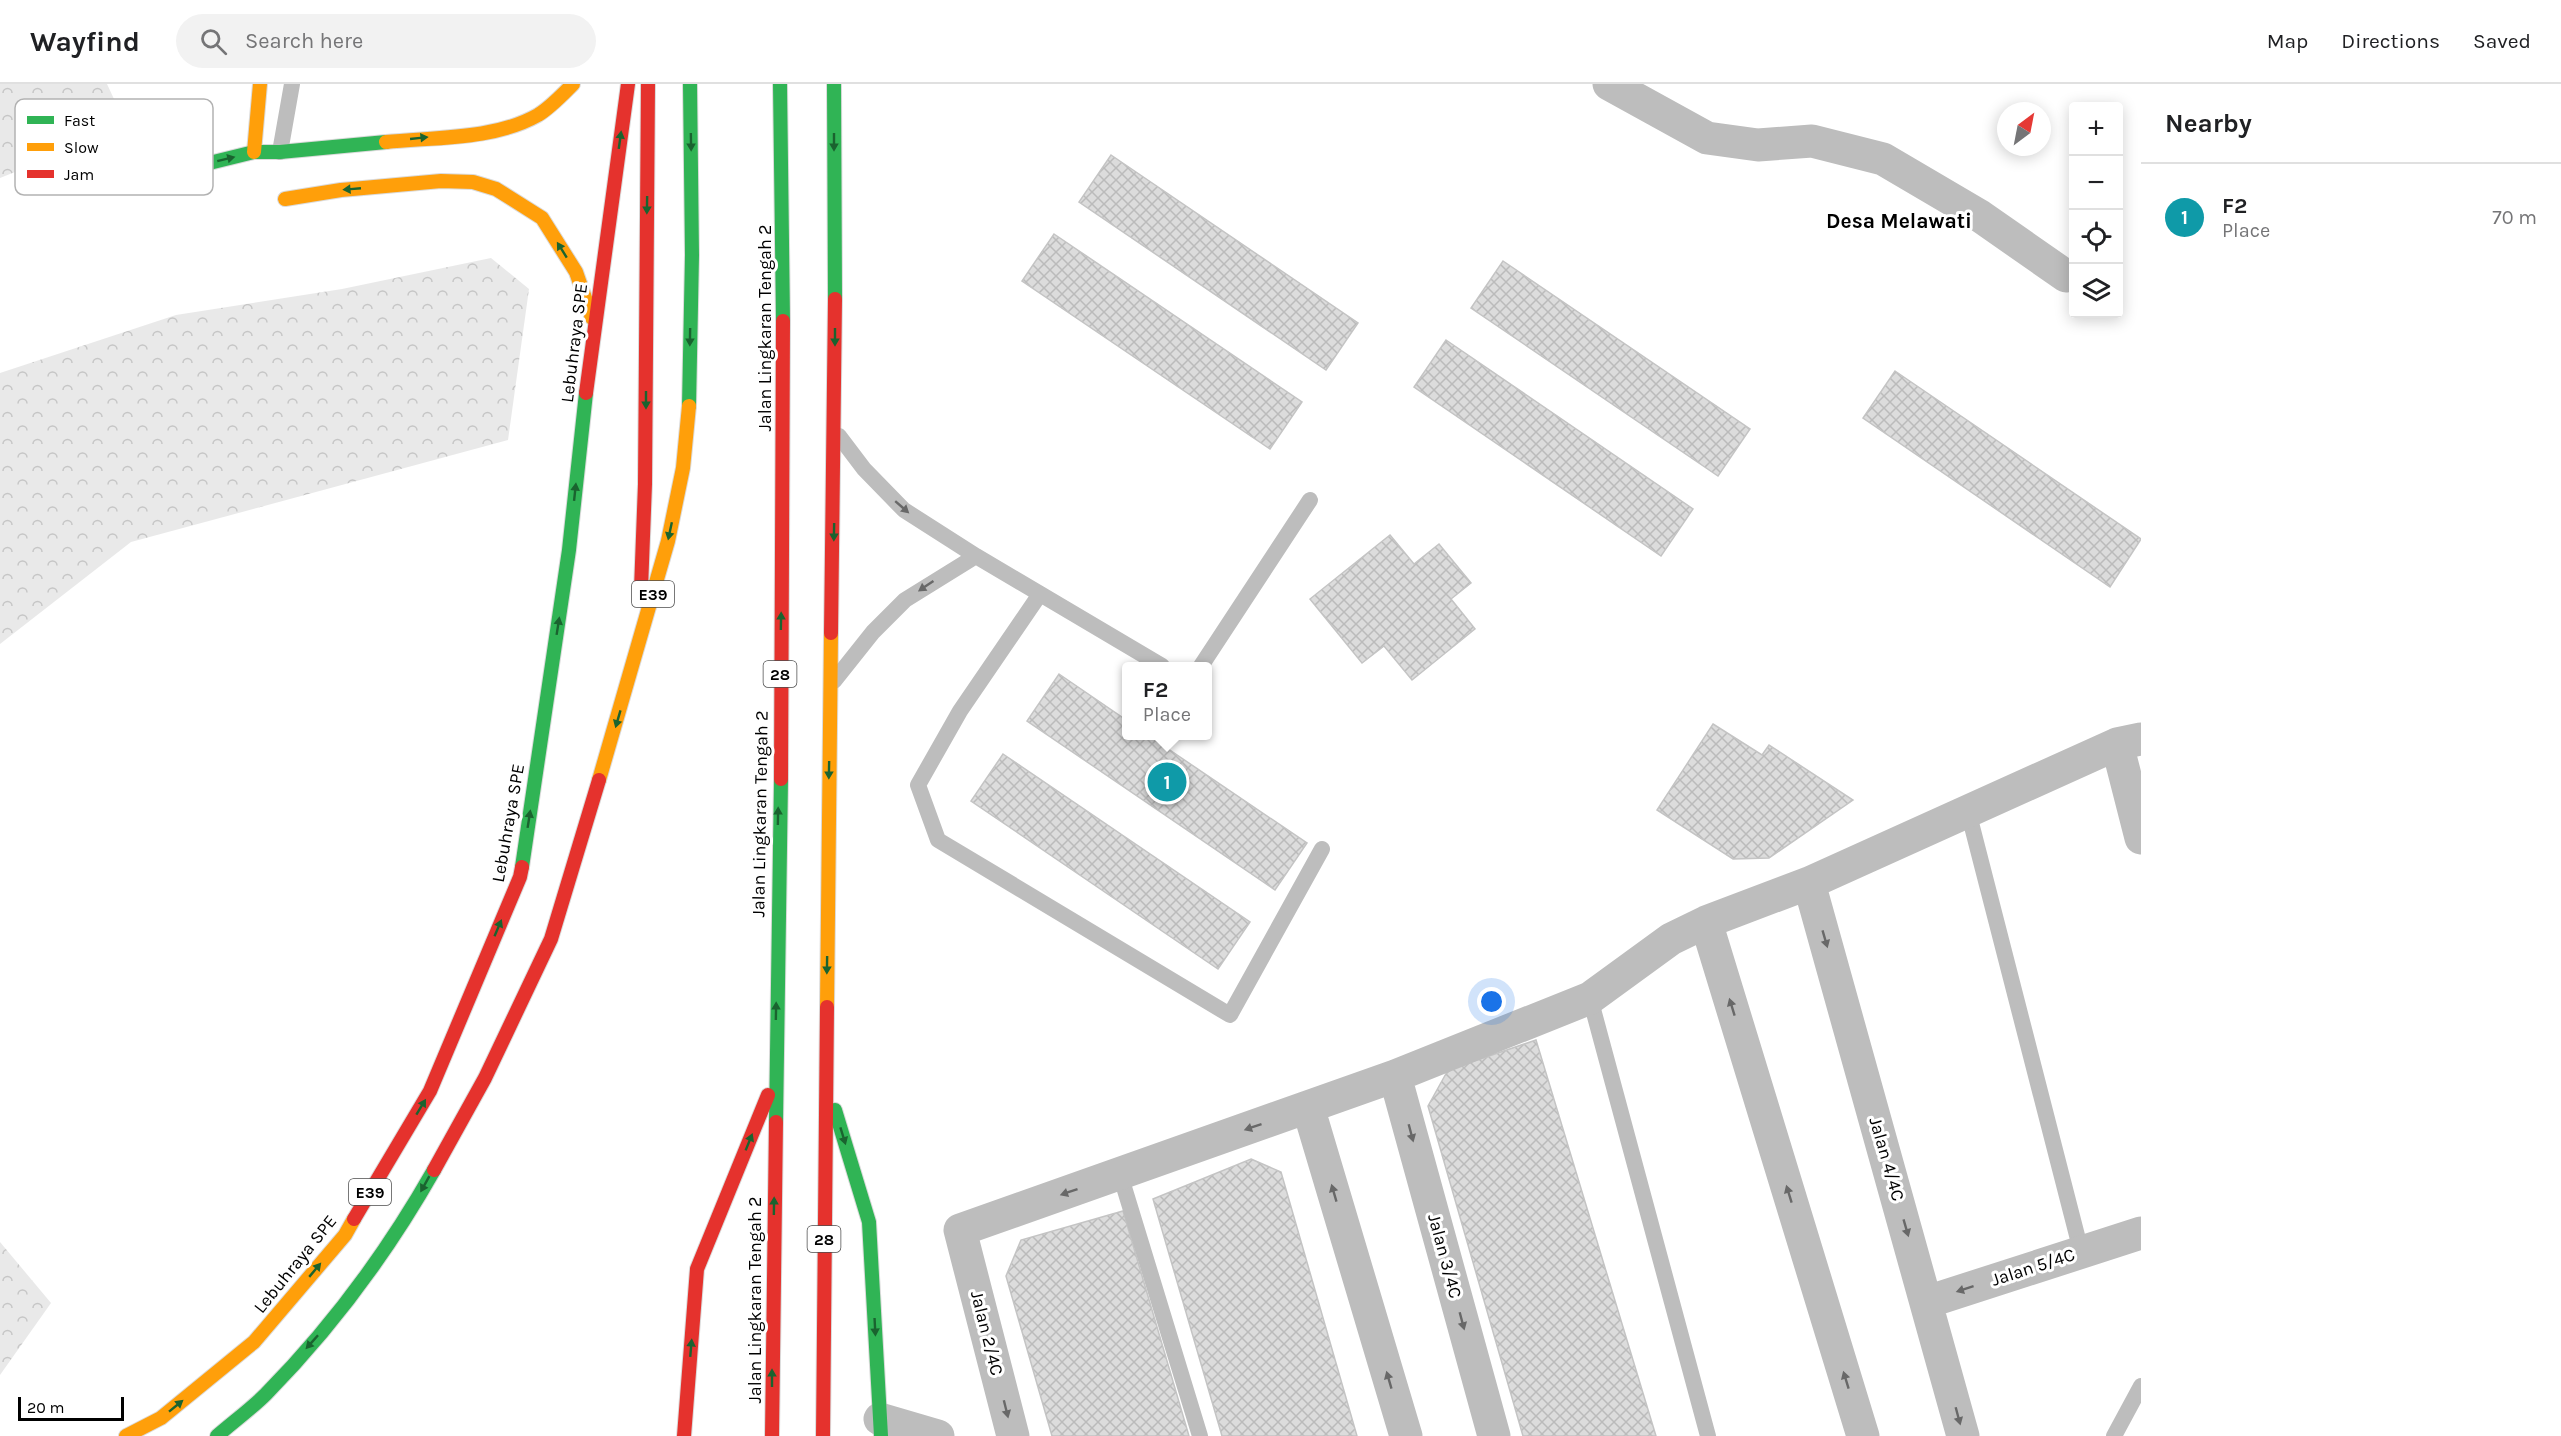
<!DOCTYPE html>
<html lang="en">
<head>
<meta charset="utf-8">
<style>
	:root { --surface:#fff; --page:#f2f2f2; --text:#202124; --muted:#757577; --line:#e0e0e0; --accent:#db2777 }
	body { margin:0; font-family:Karla,sans-serif; background:var(--page); color:var(--text) }
	.controls { position:absolute; right:18px; top:18px; display:grid; overflow:hidden; border-radius:6px; box-shadow:0 3px 15px #0003 }
	.controls button { width:54px; height:54px; display:grid; place-items:center; padding:0; border:0; border-bottom:2px solid var(--line); background:var(--surface); color:var(--text); font:30px sans-serif }
	.compass { position:absolute; left:1997px; top:18px; width:54px; height:54px; border-radius:50%; background:var(--surface); box-shadow:0 3px 15px #0003; rotate:32deg }
	.scale { position:absolute; left:18px; bottom:15px; width:106px; box-sizing:border-box; padding-left:6px; border:3px solid #000; border-top:0; font-size:16px; line-height:21px; white-space:nowrap; color:#000; -webkit-text-stroke:4px #fff; paint-order:stroke }
	.you { position:absolute; left:1492px; top:918px; width:21px; height:21px; margin:-15px; border:4px solid #fff; border-radius:50%; background:#1a73e8; box-shadow:0 0 0 9px #1a73e833 }
	.badge { display:grid; place-items:center; width:39px; height:39px; border-radius:50%; background:var(--accent); color:#fff; font-size:20px; font-weight:700 }
	.pin { position:absolute; translate:-50% -50%; border:3px solid #fff; box-shadow:0 2px 6px #0006 }
	.popup { position:absolute; left:1122px; top:578px; width:90px; height:78px; box-sizing:border-box; display:grid; place-content:center; border-radius:6px; background:var(--surface); filter:drop-shadow(0 2px 4px #0005); font-size:20px; white-space:nowrap; color:var(--muted) }
	.popup b { font-size:22px; color:var(--text) }
	.popup::after { content:''; position:absolute; left:50%; top:100%; margin-left:-12px; border:12px solid transparent; border-top-color:var(--surface) }
	.list { margin:0; padding:0; list-style:none }
	h2 { display:flex; justify-content:space-between; align-items:center; height:78px; margin:0; padding:0 24px; font-size:26px }
	h2 small { font-size:20px; font-weight:400; color:var(--muted) }
	.list li { display:grid; grid-template-columns:39px 1fr auto; gap:18px; align-items:center; box-sizing:border-box; height:108px; padding:0 24px; border-top:2px solid var(--line) }
	.list b { display:block; font-size:22px; white-space:nowrap }
	.list p { margin:0; font-size:20px; white-space:nowrap; color:var(--muted) }
	.list em { font-size:20px; font-style:normal; color:var(--muted) }
	.icon { flex:none; width:33px; height:33px; fill:none; stroke:currentColor; stroke-width:2; stroke-linecap:round; stroke-linejoin:round }
	.map { position:relative; flex:none; width:2141px; height:1352px; overflow:hidden }
	header { display:flex; align-items:center; gap:36px; box-sizing:border-box; height:84px; padding:0 30px; background:var(--surface); border-bottom:2px solid var(--line) }
	header strong { font-size:28px }
	nav { display:flex; gap:33px; margin-inline-start:auto; font-size:21px }
	.search { width:420px; height:54px; background:var(--page); display:flex; align-items:center; gap:15px; box-sizing:border-box; padding:0 21px; border-radius:33px; color:var(--muted); font-size:22px }
	main { display:flex }
	aside { flex:1; background:var(--surface) }
	.map>svg:first-child { display:block }
	.forest { fill:url(#forest-crowns) }
	.building { fill:url(#building-cross-hatch); stroke:#c4c4c4; stroke-width:1.5 }
	.lines { fill:none; stroke-linecap:round; stroke-linejoin:round }
	.fast-casing { stroke:#dbdbdb; stroke-width:16 }
	.slow-casing { stroke:#dbdbdb; stroke-width:16 }
	.jam-casing { stroke:#dbdbdb; stroke-width:16 }
	.lane { stroke:#bdbdbd; stroke-width:16 }
	.street { stroke:#bdbdbd; stroke-width:33 }
	.fast { stroke:#30b455; stroke-width:14 }
	.slow { stroke:#ff9f0a; stroke-width:14 }
	.jam { stroke:#e5322d; stroke-width:14 }
	.oneway { fill:#1a632f }
	.oneway2 { fill:#686868 }
	.labels { text-anchor:middle; stroke-width:6; stroke-linejoin:round; paint-order:stroke }
	.shield { fill:#fff; stroke:#4c4c4c; stroke-width:1.5 }
	.shield-label { font-size:16px; font-weight:bold; fill:#000 }
	.street-label { font-size:18px; fill:#000; stroke:#fff }
	.quarter-label { font-size:21px; font-weight:bold; fill:#000; stroke:#fff }
	.key { fill:#fff; stroke:#b2b2b2; stroke-width:1.5 }
	.key-label { font-size:16px; fill:#000 }
</style>
</head>
<body>
<header>
<strong>Wayfind</strong>
<div class="search"><svg class="icon" aria-label="search" viewBox="0 0 24 24"><circle cx="10" cy="10" r="6"/><path d="M15 15l6 6"/></svg>Search here</div>
<nav><a>Map</a><a>Directions</a><a>Saved</a></nav>
</header>
<main>
<div class="map">
<svg width="2141" height="1352" viewBox="0 0 2141 1352">
	<defs>
		<pattern id="forest-crowns" width="20" height="18" patternUnits="userSpaceOnUse" patternTransform="scale(1.5)"><rect width="20" height="18" fill="#e9e9e9"/><path d="M2 6a3 3 0 1 1 6 0M12 15a3 3 0 1 1 6 0" fill="none" stroke="#c6c6c6"/></pattern>
		<pattern id="building-cross-hatch" width="8" height="8" patternUnits="userSpaceOnUse" patternTransform="scale(1.5)"><rect width="8" height="8" fill="#dcdcdc"/><path d="M0 0l8 8M0 8l8-8" fill="none" stroke="#bbb"/></pattern>
	</defs>
	<rect width="100%" height="100%" fill="#fff"/>
	<path class="forest" d="M0,0H107L127,43L0,94Z
		M491,174L529,205L508,356L131,458L0,560V289L176,231L342,205Z
		M0,1158L51,1219L0,1291Z"/>
	<path class="building" d="M1111,71L1358,239L1326,286L1079,118Z
		M1054,150L1302,318L1270,365L1022,197Z
		M1503,177L1750,345L1718,392L1471,224Z
		M1446,256L1693,425L1661,472L1414,303Z
		M1895,287L2141,455L2110,503L1863,334Z
		M1390,451L1414,480L1439,460L1471,499L1451,515L1475,545L1412,596L1384,562L1362,579L1310,515Z
		M1059,590L1126,636V652H1149L1307,759L1275,806L1027,637Z
		M1713,640L1762,671L1769,661L1853,716L1769,774L1733,775L1657,726Z
		M1003,670L1250,838L1218,885L971,717Z
		M1536,956L1656,1352H1523L1428,1022L1448,986Z
		M1251,1075L1281,1088L1357,1352H1222L1153,1115Z
		M1123,1127L1189,1352H1052L1006,1192L1021,1156Z"/>
	<g class="lines">
		<g class="fast-casing">
			<path id="fast" d="M780,0L783,237
				M834,0L835,215
				M128,99L254,68H280L386,58
				M689,322L692,171L690,0
				M522,783L569,466L586,309
				M835,1026L869,1138L881,1352
				M776,1038L781,695
				M217,1352C233,1338 251,1325 266,1310C332,1243 388,1167 434,1086"/>
		</g>
		<g class="slow-casing">
			<path id="slow" d="M386,58C435,53 494,56 538,31C551,23 562,11 573,0
				M254,68L260,0
				M285,115L341,106L441,97L473,98L496,105L542,134L576,188L592,234
				M599,696L668,457L683,384L689,322
				M827,923L831,549
				M126,1352L161,1334L254,1258L345,1151L354,1135"/>
		</g>
		<g class="jam-casing">
			<path id="jam" d="M586,309L628,0
				M641,505L645,400L648,0
				M831,549L835,215
				M781,695L783,237
				M434,1086L485,994L551,855L599,696
				M354,1135L430,1007L520,793L522,783
				M684,1352L697,1185L768,1011
				M772,1352L776,1038
				M823,1352L827,923"/>
		</g>
		<path class="lane" d="M280,68L292,0
			M839,352L864,385L904,426L976,472L1162,582
			M1040,510L960,627L918,701L938,756L1230,931L1322,765
			M1201,582L1310,416
			M834,597L873,548L905,516L976,472
			M1968,727L2081,1167
			M1590,914L1708,1352
			M1120,1090L1200,1352
			M2114,1352L2141,1302"/>
		<path class="street" d="M1609,0L1707,54L1758,61L1812,57L1883,75L1980,132L2066,192
			M2117,660L2141,754
			M1809,799L1963,1352
			M1706,838L1863,1352
			M1395,992L1494,1352
			M1308,1023L1406,1352
			M1927,1218L2141,1149
			M880,1335L938,1352
			M1013,1352L960,1146L1395,992L1590,914L1671,855L1706,838L1809,799L2117,660L2141,655"/>
		<use href="#fast" class="fast"/>
		<use href="#slow" class="slow"/>
		<use href="#jam" class="jam"/>
	</g>
	<defs><path id="oneway-solid" d="M-6-.8H1V-3.2L6.5 0L1 3.2V.8H-6Z" transform="scale(1.5)"/></defs>
	<g class="oneway">
		<use href="#oneway-solid" transform="translate(419 54) rotate(-6)"/>
		<use href="#oneway-solid" transform="translate(620 56) rotate(-82)"/>
		<use href="#oneway-solid" transform="translate(691 58) rotate(89)"/>
		<use href="#oneway-solid" transform="translate(834 58) rotate(90)"/>
		<use href="#oneway-solid" transform="translate(226 75) rotate(-14)"/>
		<use href="#oneway-solid" transform="translate(352 105) rotate(175)"/>
		<use href="#oneway-solid" transform="translate(647 121) rotate(91)"/>
		<use href="#oneway-solid" transform="translate(562 166) rotate(-122)"/>
		<use href="#oneway-solid" transform="translate(690 253) rotate(91)"/>
		<use href="#oneway-solid" transform="translate(835 253) rotate(90)"/>
		<use href="#oneway-solid" transform="translate(646 316) rotate(90)"/>
		<use href="#oneway-solid" transform="translate(575 408) rotate(-84)"/>
		<use href="#oneway-solid" transform="translate(670 447) rotate(102)"/>
		<use href="#oneway-solid" transform="translate(834 448) rotate(91)"/>
		<use href="#oneway-solid" transform="translate(781 537) rotate(-89)"/>
		<use href="#oneway-solid" transform="translate(558 542) rotate(-81)"/>
		<use href="#oneway-solid" transform="translate(618 635) rotate(106)"/>
		<use href="#oneway-solid" transform="translate(829 686) rotate(91)"/>
		<use href="#oneway-solid" transform="translate(778 732) rotate(-89)"/>
		<use href="#oneway-solid" transform="translate(529 735) rotate(-81)"/>
		<use href="#oneway-solid" transform="translate(498 844) rotate(-67)"/>
		<use href="#oneway-solid" transform="translate(827 881) rotate(91)"/>
		<use href="#oneway-solid" transform="translate(776 927) rotate(-89)"/>
		<use href="#oneway-solid" transform="translate(421 1023) rotate(-59)"/>
		<use href="#oneway-solid" transform="translate(843 1052) rotate(73)"/>
		<use href="#oneway-solid" transform="translate(749 1058) rotate(-68)"/>
		<use href="#oneway-solid" transform="translate(425 1100) rotate(119)"/>
		<use href="#oneway-solid" transform="translate(774 1122) rotate(-89)"/>
		<use href="#oneway-solid" transform="translate(315 1186) rotate(-50)"/>
		<use href="#oneway-solid" transform="translate(875 1243) rotate(87)"/>
		<use href="#oneway-solid" transform="translate(312 1258) rotate(132)"/>
		<use href="#oneway-solid" transform="translate(691 1264) rotate(-85)"/>
		<use href="#oneway-solid" transform="translate(772 1294) rotate(-90)"/>
		<use href="#oneway-solid" transform="translate(176 1322) rotate(-39)"/>
	</g>
	<g class="oneway2">
		<use href="#oneway-solid" transform="translate(902 423) rotate(41)"/>
		<use href="#oneway-solid" transform="translate(926 502) rotate(146)"/>
		<use href="#oneway-solid" transform="translate(1825 855) rotate(74)"/>
		<use href="#oneway-solid" transform="translate(1732 923) rotate(-107)"/>
		<use href="#oneway-solid" transform="translate(1253 1043) rotate(161)"/>
		<use href="#oneway-solid" transform="translate(1411 1049) rotate(75)"/>
		<use href="#oneway-solid" transform="translate(1069 1108) rotate(161)"/>
		<use href="#oneway-solid" transform="translate(1334 1109) rotate(-106)"/>
		<use href="#oneway-solid" transform="translate(1789 1110) rotate(-107)"/>
		<use href="#oneway-solid" transform="translate(1906 1144) rotate(74)"/>
		<use href="#oneway-solid" transform="translate(1965 1205) rotate(162)"/>
		<use href="#oneway-solid" transform="translate(1462 1237) rotate(75)"/>
		<use href="#oneway-solid" transform="translate(1389 1296) rotate(-106)"/>
		<use href="#oneway-solid" transform="translate(1846 1296) rotate(-107)"/>
		<use href="#oneway-solid" transform="translate(1006 1325) rotate(76)"/>
		<use href="#oneway-solid" transform="translate(1958 1332) rotate(75)"/>
	</g>
	<g class="labels">
		<g class="shield">
			<rect x="632" y="497" width="42" height="26" rx="4.5"/>
			<rect x="763.5" y="577" width="33" height="26" rx="4.5"/>
			<rect x="349" y="1095" width="42" height="26" rx="4.5"/>
			<rect x="807.5" y="1142" width="33" height="26" rx="4.5"/>
		</g>
		<g class="shield-label">
			<text x="653" y="516">E39</text>
			<text x="780" y="596">28</text>
			<text x="370" y="1114">E39</text>
			<text x="824" y="1161">28</text>
		</g>
		<g class="street-label">
			<text transform="translate(765 244) rotate(-90)" y="6">Jalan Lingkaran Tengah 2</text>
			<text transform="translate(574 259) rotate(-83)" y="6">Lebuhraya SPE</text>
			<text transform="translate(760 730) rotate(-89)" y="6">Jalan Lingkaran Tengah 2</text>
			<text transform="translate(508 739) rotate(-80)" y="6">Lebuhraya SPE</text>
			<text transform="translate(1887 1075) rotate(74)" y="6">Jalan 4/4C</text>
			<text transform="translate(1445 1172) rotate(75)" y="6">Jalan 3/4C</text>
			<text transform="translate(295 1180) rotate(-51)" y="6">Lebuhraya SPE</text>
			<text transform="translate(2033 1183) rotate(-18)" y="6">Jalan 5/4C</text>
			<text transform="translate(755 1216) rotate(-90)" y="6">Jalan Lingkaran Tengah 2</text>
			<text transform="translate(987 1249) rotate(76)" y="6">Jalan 2/4C</text>
		</g>
		<g class="quarter-label">
			<text x="1899" y="144">Desa Melawati</text>
		</g>
	</g>
	<rect x="15" y="15" width="198" height="96" rx="9" class="key"/>
	<rect x="27" y="32" width="27" height="8" fill="#30b455"/>
	<rect x="27" y="59" width="27" height="8" fill="#ff9f0a"/>
	<rect x="27" y="86" width="27" height="8" fill="#e5322d"/>
	<g class="key-label">
		<text x="64" y="42">Fast</text>
		<text x="64" y="69">Slow</text>
		<text x="64" y="96">Jam</text>
	</g>
</svg>
<div class="controls">
<button>+</button>
<button>−</button>
<button><svg class="icon" aria-label="locate" viewBox="0 0 24 24"><circle cx="12" cy="12" r="6"/><path d="M12 2v4M12 18v4M2 12h4M18 12h4"/></svg></button>
<button><svg class="icon" aria-label="layers" viewBox="0 0 24 24"><path d="M12 4l9 5-9 5-9-5zM3 14l9 5 9-5"/></svg></button>
</div>
<svg class="compass" viewBox="-18 -18 36 36"><path d="M0-13l5 13h-10z" fill="#e53935"/><path d="M0 13l5-13h-10z" fill="#757577"/></svg>
<div class="scale">20 m</div>
<div class="you"></div>
<div class="pin badge" style="left:1167px;top:698px;background:#0f9aa8">1</div>
<div class="popup"><b>F2</b>Place</div>
</div>
<aside>
<h2>Nearby<small></small></h2>
<ul class="list">
<li><span class="badge" style="background:#0f9aa8">1</span><div><b>F2</b><p>Place</p></div><em>70 m</em></li>
</ul>
</aside>
</main>
</body>
</html>
